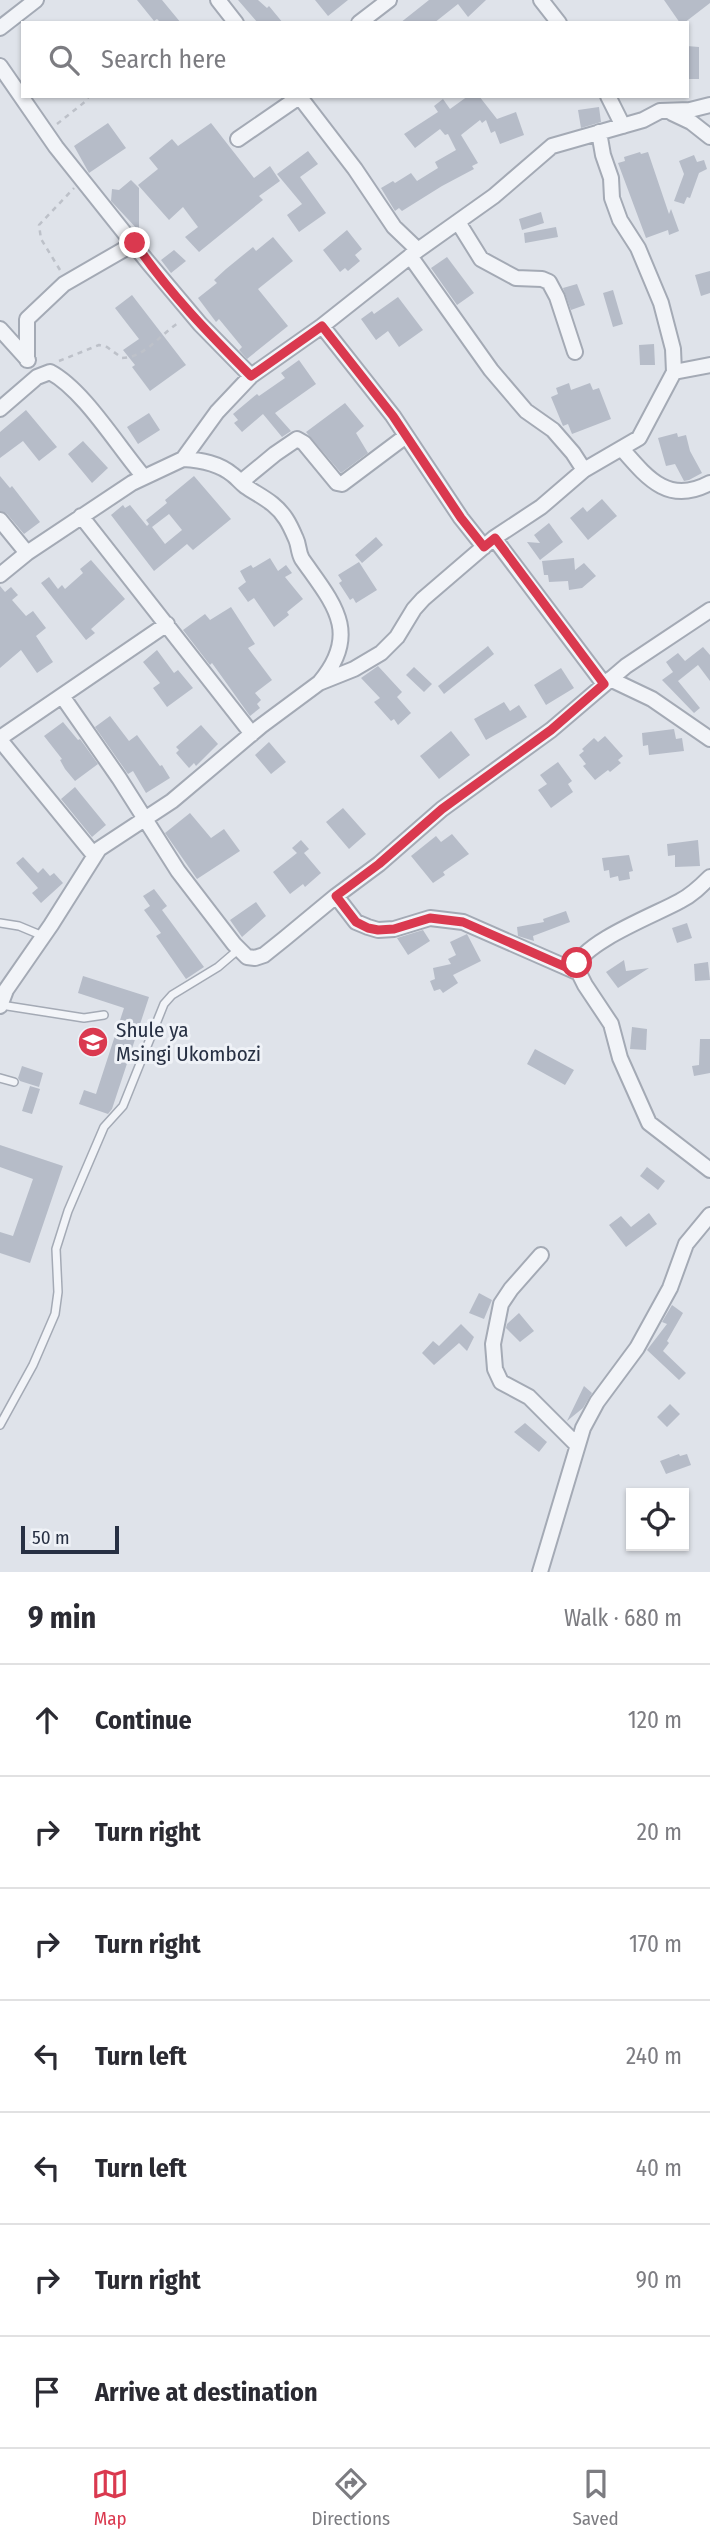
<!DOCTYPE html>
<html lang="en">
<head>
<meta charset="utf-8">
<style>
	:root { --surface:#fff; --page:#f2f2f3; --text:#2b2b33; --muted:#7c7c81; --line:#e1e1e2; --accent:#da394f }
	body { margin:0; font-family:"Fira Sans Condensed",sans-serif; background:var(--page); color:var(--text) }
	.controls { position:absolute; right:21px; bottom:21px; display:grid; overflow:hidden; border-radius:0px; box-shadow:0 2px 5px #0004 }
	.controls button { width:63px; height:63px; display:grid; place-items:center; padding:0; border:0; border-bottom:2px solid var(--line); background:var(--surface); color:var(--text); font:35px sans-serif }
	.scale { position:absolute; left:21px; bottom:18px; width:98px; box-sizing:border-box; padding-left:7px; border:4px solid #273043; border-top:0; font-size:19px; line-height:24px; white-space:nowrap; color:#273043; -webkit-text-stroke:5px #eff2f7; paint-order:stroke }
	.stop { position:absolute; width:21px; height:21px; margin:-16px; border:5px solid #da394f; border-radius:50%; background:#fff }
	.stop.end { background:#da394f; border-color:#fff; box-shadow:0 2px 7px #0008 }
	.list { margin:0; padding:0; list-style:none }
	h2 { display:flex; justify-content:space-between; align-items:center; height:91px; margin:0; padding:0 28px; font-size:30px }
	h2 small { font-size:23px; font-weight:400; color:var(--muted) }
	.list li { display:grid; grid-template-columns:46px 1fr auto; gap:21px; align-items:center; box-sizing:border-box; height:112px; padding:0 28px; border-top:2px solid var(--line) }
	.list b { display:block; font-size:26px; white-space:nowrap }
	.list em { font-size:23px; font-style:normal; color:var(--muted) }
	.icon { flex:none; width:38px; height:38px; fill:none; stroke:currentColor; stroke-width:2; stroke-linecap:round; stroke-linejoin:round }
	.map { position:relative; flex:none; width:710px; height:1572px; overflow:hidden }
	.search { position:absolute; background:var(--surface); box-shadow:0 2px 5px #0004; left:21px; right:21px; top:21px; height:77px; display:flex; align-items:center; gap:18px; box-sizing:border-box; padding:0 24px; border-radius:0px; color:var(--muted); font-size:26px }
	.sheet { height:875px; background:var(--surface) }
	nav { display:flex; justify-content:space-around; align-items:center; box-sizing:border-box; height:98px; border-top:2px solid var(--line); background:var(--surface); font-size:19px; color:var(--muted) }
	nav a { display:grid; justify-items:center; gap:4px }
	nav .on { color:var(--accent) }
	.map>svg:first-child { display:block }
	.building { fill:#b6bcc8; fill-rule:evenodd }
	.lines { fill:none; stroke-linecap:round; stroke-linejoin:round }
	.service-casing { stroke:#a4aab5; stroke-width:10 }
	.minor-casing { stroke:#a4aab5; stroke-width:18 }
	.path { stroke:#bdc1c9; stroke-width:2.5; stroke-dasharray:5 5; stroke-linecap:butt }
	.service { stroke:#f2f4f8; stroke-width:7 }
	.minor { stroke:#f2f4f8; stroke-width:14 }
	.route { stroke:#da394f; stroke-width:9 }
	.labels { text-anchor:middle; stroke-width:6; stroke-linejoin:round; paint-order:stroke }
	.poi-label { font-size:21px; fill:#273043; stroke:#eff2f7; text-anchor:start }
</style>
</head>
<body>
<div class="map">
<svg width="710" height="1572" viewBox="0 0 710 1572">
	<rect width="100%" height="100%" fill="#dfe3ea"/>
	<path class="building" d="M137,0H162L181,23H161L157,19L154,21Z
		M238,0H258L267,8L269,6L283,23H258Z
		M315,0H348L328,16Z
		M429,0H486L468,17L458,4L434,23H400Z
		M664,0H710V3L684,23H680Z
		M687,46L699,47V79H687Z
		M468,96H479L497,119L516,112L524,135L500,144L495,131L491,133L486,120L482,123L480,120L461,135L478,163L472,166L474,169L442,186L402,211L399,208L395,211L381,188L393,181L395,183L411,173L417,181L438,168L435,162L456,150L448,134L445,135L440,129L415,148L404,134L438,112L434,106L443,99L450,109Z
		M599,107L601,122L581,128L578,110Z
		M108,123L126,148L89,173L74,146Z
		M211,123L254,178L270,166L280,181L259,196L263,200L199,252L185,237L198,227L183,207L169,220L138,185L158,169L149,158L172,139L178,146Z
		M308,151L318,164L300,177L326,213L299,232L287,215L302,204L277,174Z
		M640,152L641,154L648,152L669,214L671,209L679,231L669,235L668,230L646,238L618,163L625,161L624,157Z
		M694,155L697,162L704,160L707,169L699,173L690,198L687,197L684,204L674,201L684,174L679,161Z
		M131,180L139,188V231L111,201L112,189L119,190Z
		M541,212L544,223L522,230L519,219Z
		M556,227L558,237L525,243L524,233Z
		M347,230L362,249L355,255L360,261L348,271L345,268L340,272L323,250Z
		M273,237L293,261L258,289L288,326L247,359L239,350L242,347L219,319L216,322L198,298L217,283L214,280L226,269L253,247L256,251Z
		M174,250L186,261L171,273L161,260Z
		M447,257L474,293L457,305L431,268Z
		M710,271V293L701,296L695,275Z
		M577,284L585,305L571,310L563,288Z
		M613,290L623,324L613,327L603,293Z
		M132,295L186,365L150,391L132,367L135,365L123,350L139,339L115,308Z
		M398,297L423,330L399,347L388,331L376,340L361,319L372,311L374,314Z
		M654,344L655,365H640L639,345Z
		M299,360L316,384L275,413L291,431L282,437L263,414L242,432L234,423L238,420L233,414L257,394L259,396L285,378L281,373Z
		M569,383L571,390L590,383L593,390L599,388L611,419L572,434L568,424L563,426L551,397L558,394L556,388Z
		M345,403L364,426L356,433L368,453L341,473L306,432Z
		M26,410L57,447L39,461L23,441L0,458V432Z
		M149,413L160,430L138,444L127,427Z
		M677,433L678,437L686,435L690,451L702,473L689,480L684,481L675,464L666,466L658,438Z
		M83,441L108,468L92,483L68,454Z
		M0,476L10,488L12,486L40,522L24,534L7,514L0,511Z
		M194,476L231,519L193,550L187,544L154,571L111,515L123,505L125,508L130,505L147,526L149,524L146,520L167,503L165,500ZM169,514L182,530L165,544L152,527Z
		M602,499L617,516L588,540L570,518L583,507L587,512Z
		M549,523L563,542L540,560L527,542L540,543L534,535Z
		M376,537L383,545L362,563L355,555Z
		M270,558L278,571L286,565L292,573L285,577L303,599L287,612L289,615L274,627L254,598L248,602L238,588L246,582L240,571L251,565L253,568Z
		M574,558L575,570L584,563L596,576L582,588L569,590L568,581L549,582L548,575H544L542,561Z
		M91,560L125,599L91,629L95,633L86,640L41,583L49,577L58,589L62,585L65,589L83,573L80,569Z
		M359,562L377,590L356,603L353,598L350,600L339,583L342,581L338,575Z
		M0,586L5,592L11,587L18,595L12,600L26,616L33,611L46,628L36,636L53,662L37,673L21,650L0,668Z
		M231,607L255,644L248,648L272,680L255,693L261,700L257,704L260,708L250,716L212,663L210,665L183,630L205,614L210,620Z
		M488,646L494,654L444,694L438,686Z
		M703,647L710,655V681L698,665L678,681L700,708L694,713L662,680L673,672L666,662L678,653L685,661Z
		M157,650L174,673L178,670L193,688L167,707L153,688L160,683L143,662Z
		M378,666L402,692L397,697L411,713L398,725L394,719L391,721L374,702L380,698L361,678Z
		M414,667L432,684L424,692L406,675Z
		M561,668L574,688L546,705L534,685Z
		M504,702L510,711L519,705L527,717L486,740L474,719Z
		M110,716L129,741L137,735L160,766L162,765L170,778L146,793L133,771L128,774L95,727Z
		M63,722L78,740L80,739L98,764L75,781L65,769L60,760L62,759L44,736Z
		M201,725L218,744L196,766L194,763L189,768L176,753L179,750L176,747Z
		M674,729L676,739L682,738L684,751L649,755L648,745L643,746L642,733Z
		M451,731L470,755L439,779L420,756Z
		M605,736L623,756L618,760L621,763L610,772L608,770L595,780L583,766L586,764L579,755L584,751L582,749L594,738L598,742Z
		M269,742L286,762L271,774L255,755Z
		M558,762L572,781L568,784L573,792L551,808L538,790L547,784L540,775Z
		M75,787L106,825L92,837L61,799Z
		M343,808L366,834L349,849L326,822Z
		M190,813L211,838L224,829L240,851L197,879L165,833Z
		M452,834L469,854L443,872L445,875L433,883L411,856L436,836L441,842Z
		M301,840L309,849L304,853L321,873L305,887L303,884L290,894L273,872L297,853L292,848Z
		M698,840L700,866L675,867V855L668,856L667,844Z
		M629,855L633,871L629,872L630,879L619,881L618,876L610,878L609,870L604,871L602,858Z
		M23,857L38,873L43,868L50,876L54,873L63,883L41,903L32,893L38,888L16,863Z
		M154,889L167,906L162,910L204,967L186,979L156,936L161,933L144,910L150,906L143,896Z
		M256,902L266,916L242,937L230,920Z
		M566,911L570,922L533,936L534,941L518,936L517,927L544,922L543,919Z
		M687,923L692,938L677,943L672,928Z
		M423,930L430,941L408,955L397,938Z
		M467,934L481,961L453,975L458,983L443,993L440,989L434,991L430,981L435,979L433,968L451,964L448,959L456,955L450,942Z
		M624,960L626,971L649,968L618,988L606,972Z
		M708,962L710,980L695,981L694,964Z
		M83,976L149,997L112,1109L108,1114L79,1104L84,1090L96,1094L124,1008L78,993Z
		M632,1027L647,1029L646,1050L630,1049Z
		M700,1039H710V1073L694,1076L692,1066L699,1065Z
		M535,1049L574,1070L565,1085L527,1064Z
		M22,1066L43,1073L39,1087L20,1081L18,1078Z
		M30,1086L40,1089L32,1114L22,1111Z
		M0,1145L63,1166L30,1263L0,1253V1232L13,1236L33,1179L0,1167Z
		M647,1167L665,1181L658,1190L640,1176Z
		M649,1213L657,1224L626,1247L609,1225L621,1216L631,1227Z
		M479,1293L492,1300L484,1319L469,1313Z
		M672,1305L683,1313L667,1341L669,1343L663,1351L686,1373L679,1380L647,1350L667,1324L662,1322Z
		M519,1313L534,1331L520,1342L506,1328L507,1324Z
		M461,1324L474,1337L467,1351L459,1343L434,1365L422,1353L433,1341L439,1346Z
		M584,1386L592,1393L583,1408L567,1421Z
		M670,1404L680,1414L667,1427L657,1417Z
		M525,1423L547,1442L539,1452L514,1432Z
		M679,1454L680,1456L687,1454L691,1465L666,1474L660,1461Z"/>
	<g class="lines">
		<g class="service-casing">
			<path id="service" d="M0,923L19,926L43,936
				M1,1005L84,1018L104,1015
				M0,1078L14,1082
				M0,1425L33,1365L55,1314L58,1292L56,1249L68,1211L104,1127L123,1106L164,1004L172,995L218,967L239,949"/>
		</g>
		<g class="minor-casing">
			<path id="minor" d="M218,0L236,23
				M541,0L559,23
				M359,23L389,0
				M0,28L36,0
				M0,66L56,147L147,261L200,324L251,376
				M299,96L355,169L394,227L418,250
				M608,96L623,126
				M672,113L691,122L710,137
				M238,139L299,97
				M458,222L481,259L516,278L542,279L549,282L557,297L575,352
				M410,256L491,370L526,411L553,430L573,453L584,470
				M322,326L393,416L461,518L484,547
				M0,329L28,360
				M27,360V319L64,284L135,243
				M674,372L710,365
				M0,409L37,377L50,372C84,390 118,447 144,477
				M622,449C648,479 669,505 710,483
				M183,459C201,460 219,463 233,475C237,478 241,483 245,486C261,497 275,502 286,519C290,525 293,532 296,539C299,545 298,552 302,559C332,602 362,632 320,682
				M241,482L275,454L297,439L304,443L337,483L342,484L406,436
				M81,516L252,734
				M0,520L27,553
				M494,538L604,684
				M0,575L27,553L132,483L183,459L217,412L251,376L322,326L418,250L494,196L552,146L643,120L660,111L690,110L710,105
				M610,679L652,699L710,739
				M62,696L119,778L178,871L234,944L247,957L255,958L264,955L284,939L336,896L379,864L442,809L551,730L626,666L710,610
				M0,738L167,624
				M0,740L94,855
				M710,877C701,886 692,895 680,901C657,914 583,942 576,967L585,985L611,1024L620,1058L649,1123L710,1170
				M336,896L356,922L368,927L378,930L394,929L430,918L463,922L577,972
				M0,1006L6,990L51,925L99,849L172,801L261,726L319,683L354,669L381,653L397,637L414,609L423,599L494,538L541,507L584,470L639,438L674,372L673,349L661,303L638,248L620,220L612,198L611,178L603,155L599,132
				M541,1255L511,1289L501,1304L493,1344L495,1369L501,1382L529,1397L577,1445
				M540,1572L583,1428L597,1402L637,1348L670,1288L686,1244L710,1215"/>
		</g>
		<path class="path" d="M57,124L86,101L89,96
			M60,270L41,239L39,225L74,188
			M59,361L99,345L107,347L122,358C145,358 161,333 180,322"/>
		<use href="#service" class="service"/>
		<use href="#minor" class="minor"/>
	</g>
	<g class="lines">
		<path class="route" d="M135,243C168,292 210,335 251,376L322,326L393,416L461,518L484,547L495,538L604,684L551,730L442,809L379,864L336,896L356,922L368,928L378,930L394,929L430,918L463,922L577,972V963"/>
	</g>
	<defs>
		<g id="school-disc" transform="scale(1.575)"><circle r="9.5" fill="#da394f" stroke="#eff2f7"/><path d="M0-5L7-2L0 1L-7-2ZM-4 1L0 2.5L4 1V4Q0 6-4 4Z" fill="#fff"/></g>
	</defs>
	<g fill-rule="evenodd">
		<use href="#school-disc" x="93" y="1042"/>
	</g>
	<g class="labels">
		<g class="poi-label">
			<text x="116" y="1037">Shule ya<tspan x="116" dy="24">Msingi Ukombozi</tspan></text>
		</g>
	</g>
</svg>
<div class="controls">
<button><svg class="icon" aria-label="locate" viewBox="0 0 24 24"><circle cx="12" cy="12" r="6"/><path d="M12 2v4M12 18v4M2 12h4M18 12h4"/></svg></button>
</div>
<div class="scale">50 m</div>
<div class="stop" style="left:577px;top:963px"></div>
<div class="stop end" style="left:135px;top:243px"></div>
<div class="search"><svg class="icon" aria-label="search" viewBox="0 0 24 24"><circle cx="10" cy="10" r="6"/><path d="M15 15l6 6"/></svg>Search here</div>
</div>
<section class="sheet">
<h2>9 min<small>Walk · 680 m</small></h2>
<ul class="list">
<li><svg class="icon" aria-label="ahead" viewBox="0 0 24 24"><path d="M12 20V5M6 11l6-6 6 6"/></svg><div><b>Continue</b></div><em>120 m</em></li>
<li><svg class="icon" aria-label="right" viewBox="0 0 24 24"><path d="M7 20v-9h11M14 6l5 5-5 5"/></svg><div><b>Turn right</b></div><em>20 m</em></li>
<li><svg class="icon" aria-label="right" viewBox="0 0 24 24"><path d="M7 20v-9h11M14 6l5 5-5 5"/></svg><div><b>Turn right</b></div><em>170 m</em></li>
<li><svg class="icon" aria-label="left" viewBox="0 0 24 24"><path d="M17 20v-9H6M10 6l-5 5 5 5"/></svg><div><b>Turn left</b></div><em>240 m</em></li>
<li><svg class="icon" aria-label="left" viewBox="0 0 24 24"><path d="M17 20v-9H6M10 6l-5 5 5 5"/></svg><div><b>Turn left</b></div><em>40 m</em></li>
<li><svg class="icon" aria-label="right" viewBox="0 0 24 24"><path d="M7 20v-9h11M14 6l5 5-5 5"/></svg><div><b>Turn right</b></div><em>90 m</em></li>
<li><svg class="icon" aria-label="arrive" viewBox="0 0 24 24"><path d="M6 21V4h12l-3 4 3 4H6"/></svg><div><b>Arrive at destination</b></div></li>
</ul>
</section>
<nav>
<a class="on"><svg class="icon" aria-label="map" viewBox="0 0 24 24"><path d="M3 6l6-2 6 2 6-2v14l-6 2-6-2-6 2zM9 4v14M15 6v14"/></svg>Map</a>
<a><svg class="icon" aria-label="directions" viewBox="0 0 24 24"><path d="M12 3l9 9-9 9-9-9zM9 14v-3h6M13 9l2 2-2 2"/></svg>Directions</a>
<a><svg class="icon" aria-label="saved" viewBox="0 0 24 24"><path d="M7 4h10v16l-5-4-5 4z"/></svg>Saved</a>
</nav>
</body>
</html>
